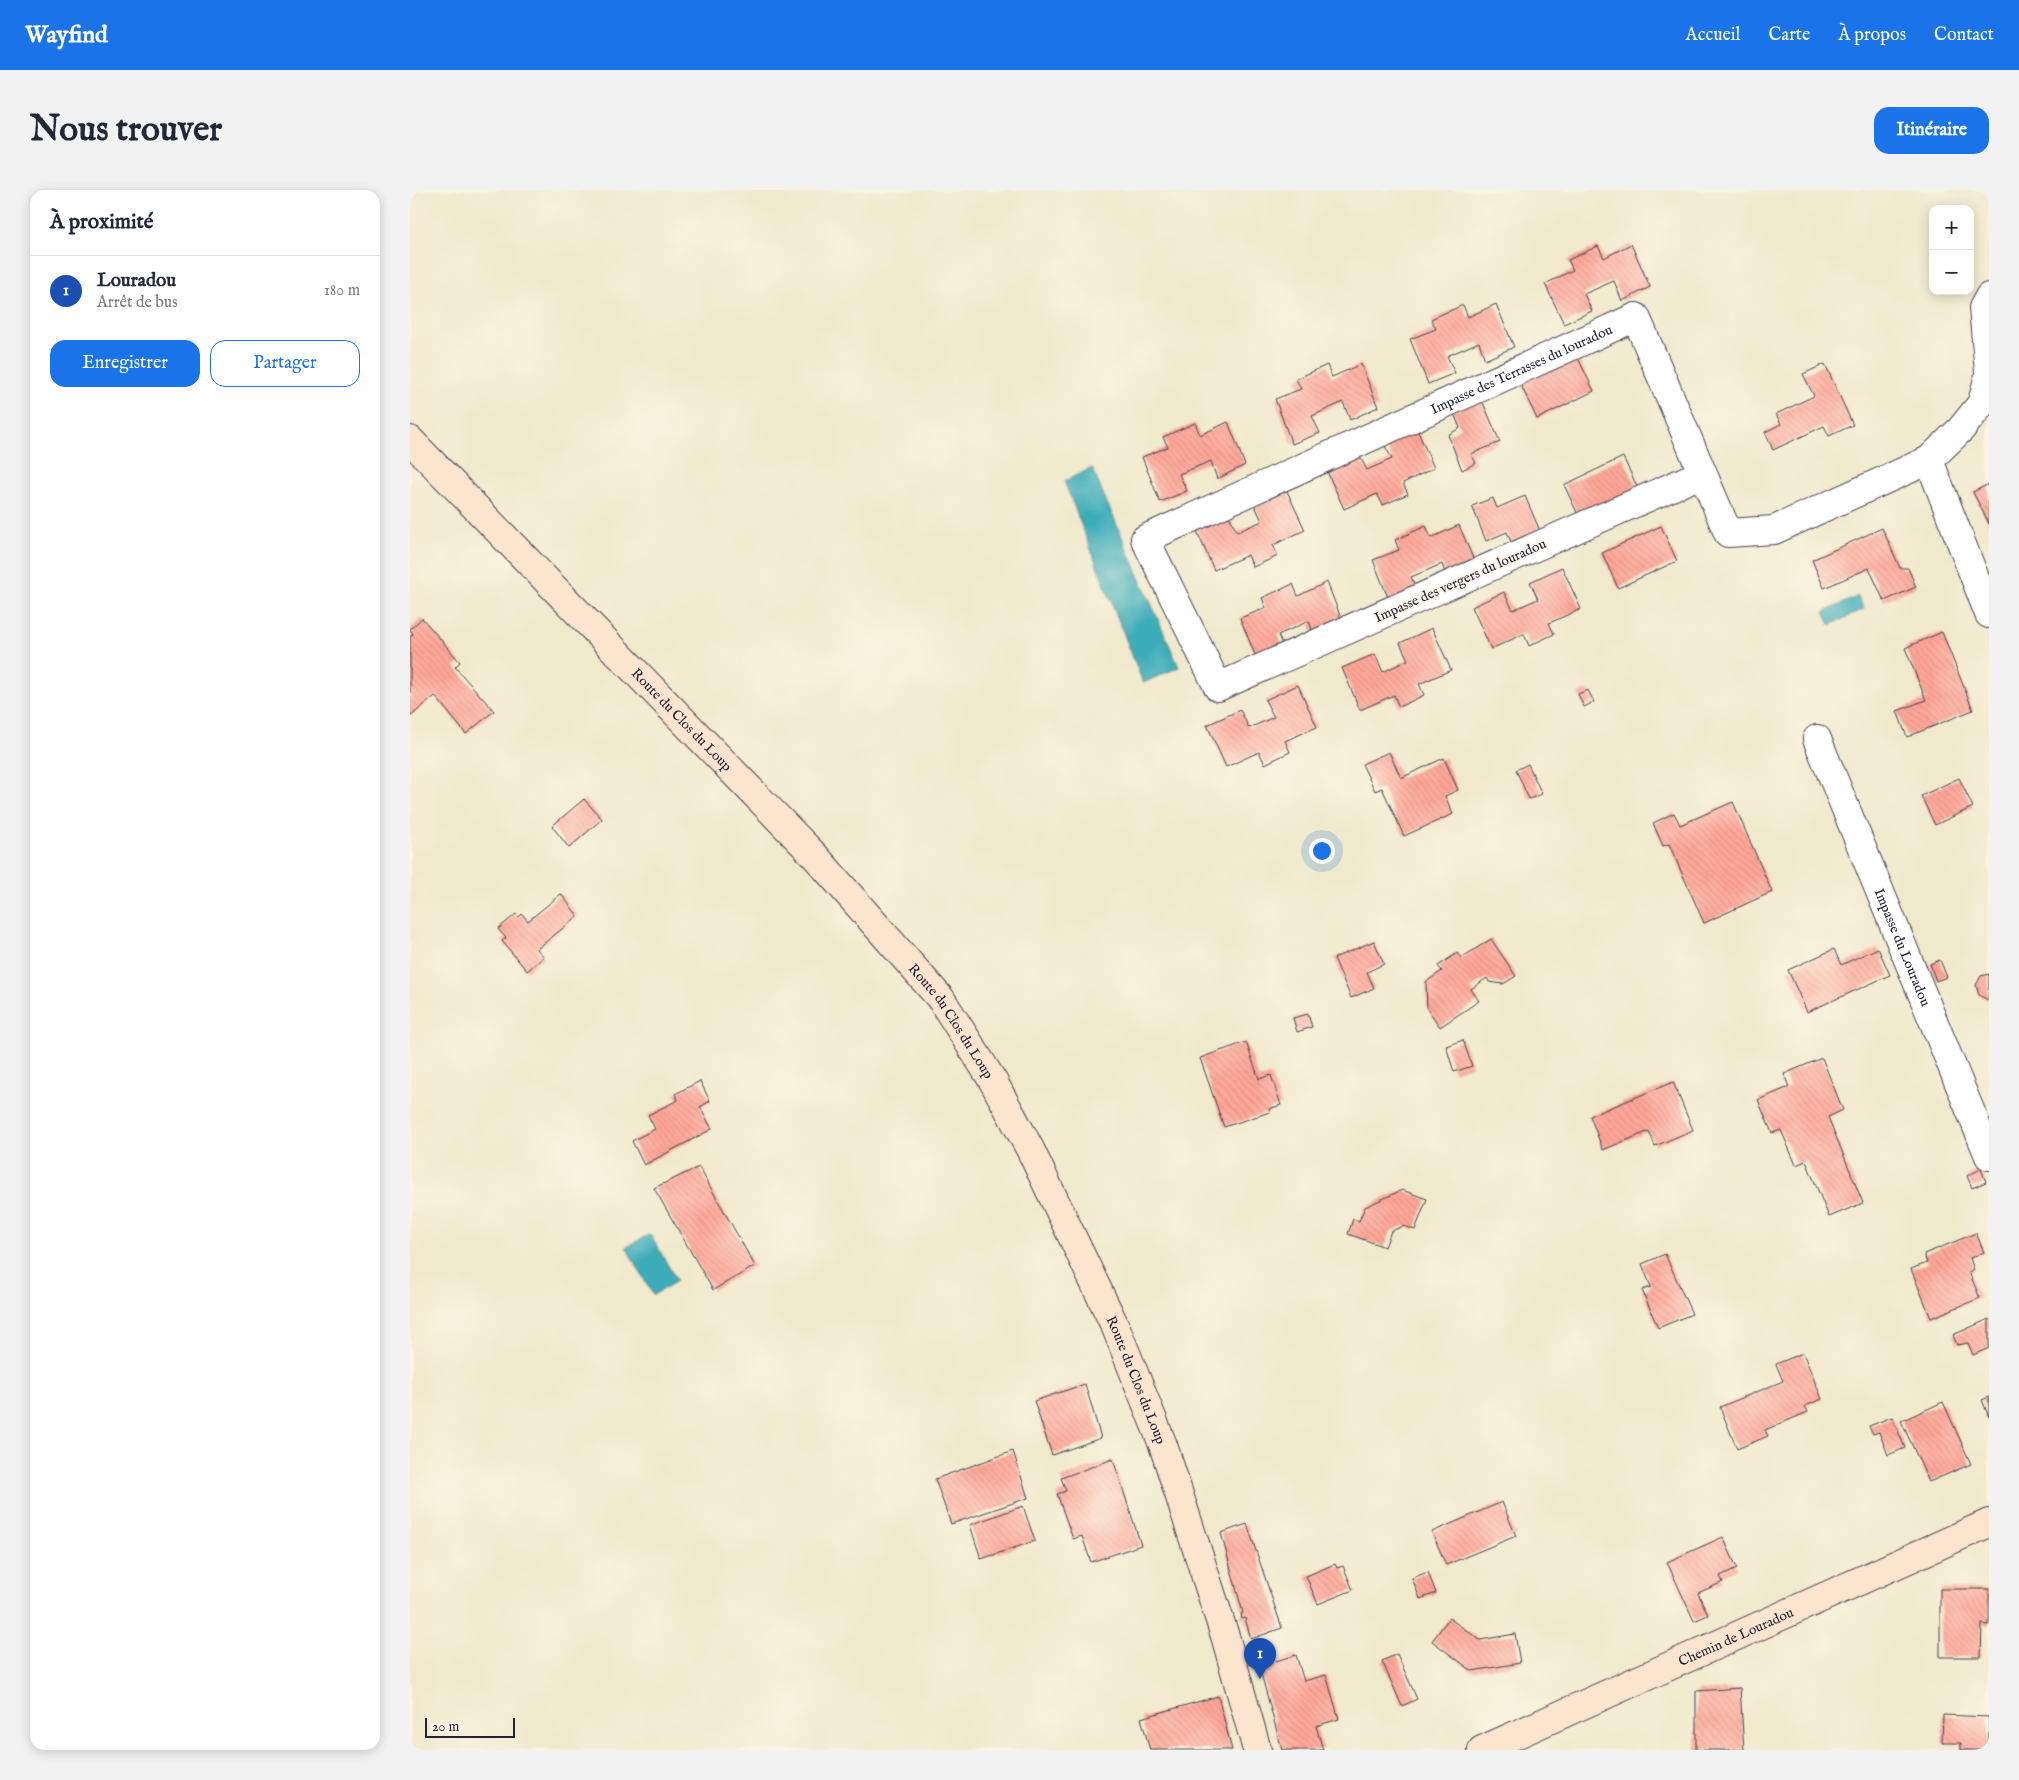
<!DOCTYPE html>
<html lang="fr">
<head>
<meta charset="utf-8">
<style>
	:root { --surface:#fff; --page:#f2f2f3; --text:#1f2937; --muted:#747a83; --line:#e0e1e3; --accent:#1a73e8 }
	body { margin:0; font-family:"IM FELL English",serif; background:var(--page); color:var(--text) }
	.controls { position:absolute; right:15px; top:15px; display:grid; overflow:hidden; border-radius:10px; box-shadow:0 2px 12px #0003 }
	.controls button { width:45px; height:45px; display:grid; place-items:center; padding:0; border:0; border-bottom:1px solid var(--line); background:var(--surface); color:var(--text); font:25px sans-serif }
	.scale { position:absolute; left:15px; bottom:12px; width:90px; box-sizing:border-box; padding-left:5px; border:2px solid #22223b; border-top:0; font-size:14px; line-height:18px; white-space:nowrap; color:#22223b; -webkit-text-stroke:4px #fcf5e5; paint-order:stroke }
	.you { position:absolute; left:911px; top:660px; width:18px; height:18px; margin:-12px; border:4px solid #fff; border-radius:50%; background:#1a73e8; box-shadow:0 0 0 8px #1a73e833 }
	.badge { display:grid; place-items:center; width:32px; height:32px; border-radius:50%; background:var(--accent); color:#fff; font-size:16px; font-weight:700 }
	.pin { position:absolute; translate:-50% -41px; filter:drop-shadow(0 1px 2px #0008) }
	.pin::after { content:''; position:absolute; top:26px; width:18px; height:15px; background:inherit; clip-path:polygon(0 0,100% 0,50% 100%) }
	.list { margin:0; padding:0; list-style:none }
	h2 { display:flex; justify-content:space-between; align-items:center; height:65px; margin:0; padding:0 20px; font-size:21px }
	h2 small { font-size:16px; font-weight:400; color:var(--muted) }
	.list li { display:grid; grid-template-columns:32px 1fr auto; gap:15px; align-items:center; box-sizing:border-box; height:70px; padding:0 20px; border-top:1px solid var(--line) }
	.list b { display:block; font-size:19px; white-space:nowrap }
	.list p { margin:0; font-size:16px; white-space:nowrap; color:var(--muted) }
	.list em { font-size:16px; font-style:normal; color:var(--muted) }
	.actions { display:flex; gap:10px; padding:15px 20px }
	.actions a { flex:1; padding:11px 0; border:1px solid var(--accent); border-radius:15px; text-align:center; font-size:18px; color:var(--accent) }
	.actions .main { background:var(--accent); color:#fff }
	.map { position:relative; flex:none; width:1579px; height:1560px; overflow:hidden; border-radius:15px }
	header { display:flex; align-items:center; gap:30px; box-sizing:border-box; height:70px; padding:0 25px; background:var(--accent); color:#fff }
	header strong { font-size:24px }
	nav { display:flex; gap:28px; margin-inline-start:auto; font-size:18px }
	.intro { display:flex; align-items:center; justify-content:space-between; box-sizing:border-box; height:120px; padding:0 30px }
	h1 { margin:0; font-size:35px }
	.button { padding:12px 22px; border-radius:15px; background:var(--accent); color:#fff; font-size:18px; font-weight:700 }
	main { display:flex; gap:30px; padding:0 30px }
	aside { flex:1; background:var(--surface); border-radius:15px; box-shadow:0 2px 12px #0003 }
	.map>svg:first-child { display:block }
	.water { fill:#3eadba; stroke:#30687a }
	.building { fill:url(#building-back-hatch) }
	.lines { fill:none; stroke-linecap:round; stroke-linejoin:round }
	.street-casing { stroke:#414051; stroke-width:30 }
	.secondary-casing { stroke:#414051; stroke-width:30 }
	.street { stroke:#fff; stroke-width:28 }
	.secondary { stroke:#fce5cf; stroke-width:28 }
	.labels { text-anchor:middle; stroke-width:4; stroke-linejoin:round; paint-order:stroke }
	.street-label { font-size:14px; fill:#22223b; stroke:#fcf5e5 }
</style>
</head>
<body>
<header>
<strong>Wayfind</strong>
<nav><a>Accueil</a><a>Carte</a><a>À propos</a><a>Contact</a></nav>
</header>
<div class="intro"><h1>Nous trouver</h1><a class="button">Itinéraire</a></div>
<main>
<aside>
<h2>À proximité<small></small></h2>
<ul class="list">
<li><span class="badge" style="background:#1a4fb4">1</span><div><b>Louradou</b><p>Arrêt de bus</p></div><em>180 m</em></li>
</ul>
<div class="actions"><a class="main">Enregistrer</a><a>Partager</a></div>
</aside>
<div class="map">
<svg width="1579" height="1560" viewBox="0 0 1579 1560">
	<defs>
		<pattern id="building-back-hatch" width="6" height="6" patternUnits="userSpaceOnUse" patternTransform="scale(1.25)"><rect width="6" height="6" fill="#ffa798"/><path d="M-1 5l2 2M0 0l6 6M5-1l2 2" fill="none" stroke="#da8f84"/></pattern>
	</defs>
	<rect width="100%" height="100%" fill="#fcf5e5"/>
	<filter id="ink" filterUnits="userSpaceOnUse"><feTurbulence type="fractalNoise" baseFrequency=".02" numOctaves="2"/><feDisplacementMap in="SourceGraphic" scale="10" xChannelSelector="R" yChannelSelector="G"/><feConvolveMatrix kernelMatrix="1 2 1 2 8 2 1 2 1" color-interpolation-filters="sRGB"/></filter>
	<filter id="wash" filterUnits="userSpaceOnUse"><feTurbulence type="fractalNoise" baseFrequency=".0096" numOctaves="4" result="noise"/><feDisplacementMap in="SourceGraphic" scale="20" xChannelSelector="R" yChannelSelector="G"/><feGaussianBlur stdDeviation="1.12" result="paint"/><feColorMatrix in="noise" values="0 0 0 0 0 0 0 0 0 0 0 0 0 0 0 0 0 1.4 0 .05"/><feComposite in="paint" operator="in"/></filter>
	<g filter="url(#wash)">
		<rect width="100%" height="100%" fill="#f0e9cc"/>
		<path class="water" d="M682,278L769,477L733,493L654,291Z
			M1448,406L1454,419L1420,435L1414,422Z
			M240,1044L267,1091L243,1105L216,1057Z"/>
		<g id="blocks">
			<path class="building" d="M1221,54L1240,97L1212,111L1204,91L1174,104L1182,121L1154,134L1135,94L1163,80L1158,70L1188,56L1194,68Z
				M1086,114L1104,157L1075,170L1069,152L1037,166L1045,183L1018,194L1000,149L1026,139L1021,129L1053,115L1058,127Z
				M1167,166L1184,201L1127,229L1110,193Z
				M951,174L968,217L940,230L933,212L902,226L910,243L882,254L865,209L891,199L886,189L917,175L922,187Z
				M1415,174L1443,235L1419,246L1414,236L1363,260L1355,242L1371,234L1366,224L1404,206L1393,184Z
				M1071,208L1090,252L1061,264L1066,273L1052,280L1038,245L1050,238L1043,221Z
				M818,232L835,275L807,289L801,271L769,284L777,301L750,312L732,267L758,257L753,247L785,233L790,245Z
				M1006,237L1024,278L993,293L998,304L973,315L967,304L934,319L915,277L948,263L957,280L982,269L973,252Z
				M1213,267L1230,303L1171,331L1154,295Z
				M1579,294V334L1563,302Z
				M876,299L895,340L863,355L868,366L843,377L838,365L804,380L786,339L818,324L827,342L852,331L844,314Z
				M1115,306L1133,348L1104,360L1097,342L1076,351L1062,316L1083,308L1087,318Z
				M1049,335L1067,378L1038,392L1032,374L1001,387L1008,404L981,415L963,370L989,360L985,350L1016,336L1021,348Z
				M1251,336L1267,371L1208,398L1192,363Z
				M1472,338L1490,378H1498L1506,397L1474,411L1459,378L1414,398L1402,370Z
				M1152,377L1171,419L1139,433L1144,444L1119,456L1114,444L1081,459L1062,417L1094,402L1103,420L1128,409L1120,392Z
				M917,392L934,436L905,449L899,431L868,445L875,461L848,472L830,428L856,418L852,408L883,394L888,406Z
				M12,428L50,472L45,477L84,521L56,544L25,506L1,526L0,524V447L3,444L0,439Z
				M1022,438L1041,480L1009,494L1014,505L989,517L984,505L950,520L932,478L965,464L973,482L998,470L990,453Z
				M1532,442L1563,520L1497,547L1487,521L1516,510L1495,458Z
				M888,495L907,537L875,551L880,562L855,574L849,562L816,577L797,535L830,520L839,538L864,527L855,510Z
				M1178,500L1184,512L1174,517L1168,504Z
				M979,562L991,588L1034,568L1048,600L1035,606L1043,624L994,646L972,598L965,601L952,574Z
				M1118,574L1132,604L1119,609L1106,580Z
				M1549,588L1563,617L1525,635L1511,606Z
				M174,609L192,629L159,658L142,636Z
				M1323,612L1362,702L1294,733L1259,654L1253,656L1243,633L1264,623L1270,635Z
				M151,704L168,726L127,759L134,767L117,781L92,751L96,748L88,739L106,724L109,727L112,724L118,731Z
				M1081,749L1106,786L1093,794L1079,792L1077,788L1061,799L1069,811L1030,837L1017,818L1016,792L1032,781L1028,776L1047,763L1051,768Z
				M964,751L974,774L957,782L964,798L941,808L924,768Z
				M1468,758L1480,785L1397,822L1378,780L1424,759L1431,775Z
				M1530,770L1537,787L1526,791L1520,774Z
				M1579,784V810H1578L1569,805L1566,795L1571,786Z
				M898,824L902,837L887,842L883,828Z
				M1053,850L1062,876L1044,882L1036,856Z
				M836,852L849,889L861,885L871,915L859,919L860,922L814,937L790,868Z
				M1412,868L1433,920L1418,927L1453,1013L1419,1027L1396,971L1386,975L1371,940L1362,943L1348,910L1379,897L1374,884Z
				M290,891L300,911L290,917L302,939L234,975L222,951L245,939L238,925L268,910L265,904Z
				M1263,892L1283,940L1245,956L1239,941L1193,960L1180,926Z
				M289,977L345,1076L303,1100L244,998Z
				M1571,979L1576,992L1562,998L1557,986Z
				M992,1000L1017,1009L1005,1040L994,1036L981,1041L975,1057L938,1044L943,1029L949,1031L955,1017Z
				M1566,1043L1574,1062L1560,1068L1564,1080L1559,1082L1570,1108L1521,1128L1501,1079L1517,1073L1514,1064Z
				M1255,1064L1282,1124L1248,1138L1232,1100L1241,1097L1232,1074Z
				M1579,1129V1158L1563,1165L1558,1153L1547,1155L1543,1145Z
				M1393,1163L1412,1209L1395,1216L1398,1222L1355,1240L1358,1246L1327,1259L1310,1217L1373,1191L1366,1174Z
				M675,1194L691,1248L642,1265L624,1211Z
				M1579,1207V1227L1572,1210Z
				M1533,1212L1561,1274L1519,1292L1491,1231Z
				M1482,1227L1495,1258L1478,1265L1469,1242L1463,1244L1459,1236Z
				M603,1261L618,1308L541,1334L525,1289Z
				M703,1269L731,1355L681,1372L672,1346L663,1349L647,1304L656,1301L651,1288Z
				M1092,1312L1106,1346L1036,1375L1022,1342Z
				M613,1316L625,1351L571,1369L560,1335Z
				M837,1334L872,1438L841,1449L835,1428L832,1429L831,1424L833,1423L811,1343Z
				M1313,1347L1327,1378L1310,1386L1313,1392L1288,1403L1298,1425L1284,1431L1257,1372Z
				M925,1374L927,1378L933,1376L943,1400L908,1414L896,1386Z
				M1018,1382L1026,1403L1010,1409L1002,1388Z
				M1530,1399H1579V1435L1572,1434L1571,1467H1530Z
				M1039,1428L1070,1450L1105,1444L1110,1473L1062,1481L1022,1451Z
				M987,1464L1007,1509L992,1516L972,1471Z
				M886,1465L894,1491L916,1485L929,1529L906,1536L913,1560H872L849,1476Z
				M1330,1498L1334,1560H1286V1501Z
				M808,1506L822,1560H740L731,1528Z
				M1533,1525L1579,1527V1560H1551V1553H1532Z"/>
		</g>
	</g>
	<g filter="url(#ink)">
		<use href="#blocks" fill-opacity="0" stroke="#414051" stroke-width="1"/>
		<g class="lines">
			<g class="street-casing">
				<g id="street">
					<path d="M1579,107L1573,118L1579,182"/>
					<path d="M1519,270L1579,424"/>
					<path id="s1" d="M1293,283L808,497L735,349L1226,127L1318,343L1364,340L1519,270L1551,239L1572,213L1579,185"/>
					<path id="s2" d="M1407,549L1579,966"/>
				</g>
			</g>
			<g class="secondary-casing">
				<g id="secondary">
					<path id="s3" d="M0,250L405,666L531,809L583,891L620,959L706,1138L753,1255L815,1446L847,1560"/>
					<path id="s4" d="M1072,1560L1579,1333"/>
				</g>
			</g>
			<use href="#street" class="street"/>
			<use href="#secondary" class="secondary"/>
		</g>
	</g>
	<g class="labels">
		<g class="street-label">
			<text dy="5" stroke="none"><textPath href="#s1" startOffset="1108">Impasse des Terrasses du louradou</textPath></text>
			<text transform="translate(1050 390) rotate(-24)" y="5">Impasse des vergers du louradou</text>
			<text dy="5" stroke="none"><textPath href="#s3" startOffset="390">Route du Clos du Loup</textPath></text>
			<text dy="5" stroke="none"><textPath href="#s2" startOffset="225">Impasse du Louradou</textPath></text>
			<text dy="5" stroke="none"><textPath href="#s3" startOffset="795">Route du Clos du Loup</textPath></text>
			<text dy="5" stroke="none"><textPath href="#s3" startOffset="1200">Route du Clos du Loup</textPath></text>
			<text dy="5" stroke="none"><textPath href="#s4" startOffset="278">Chemin de Louradou</textPath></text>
		</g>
	</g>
</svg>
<div class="controls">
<button>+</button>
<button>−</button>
</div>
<div class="scale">20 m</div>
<div class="you"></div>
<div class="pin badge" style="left:850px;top:1489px;background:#1a4fb4">1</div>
</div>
</main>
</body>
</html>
